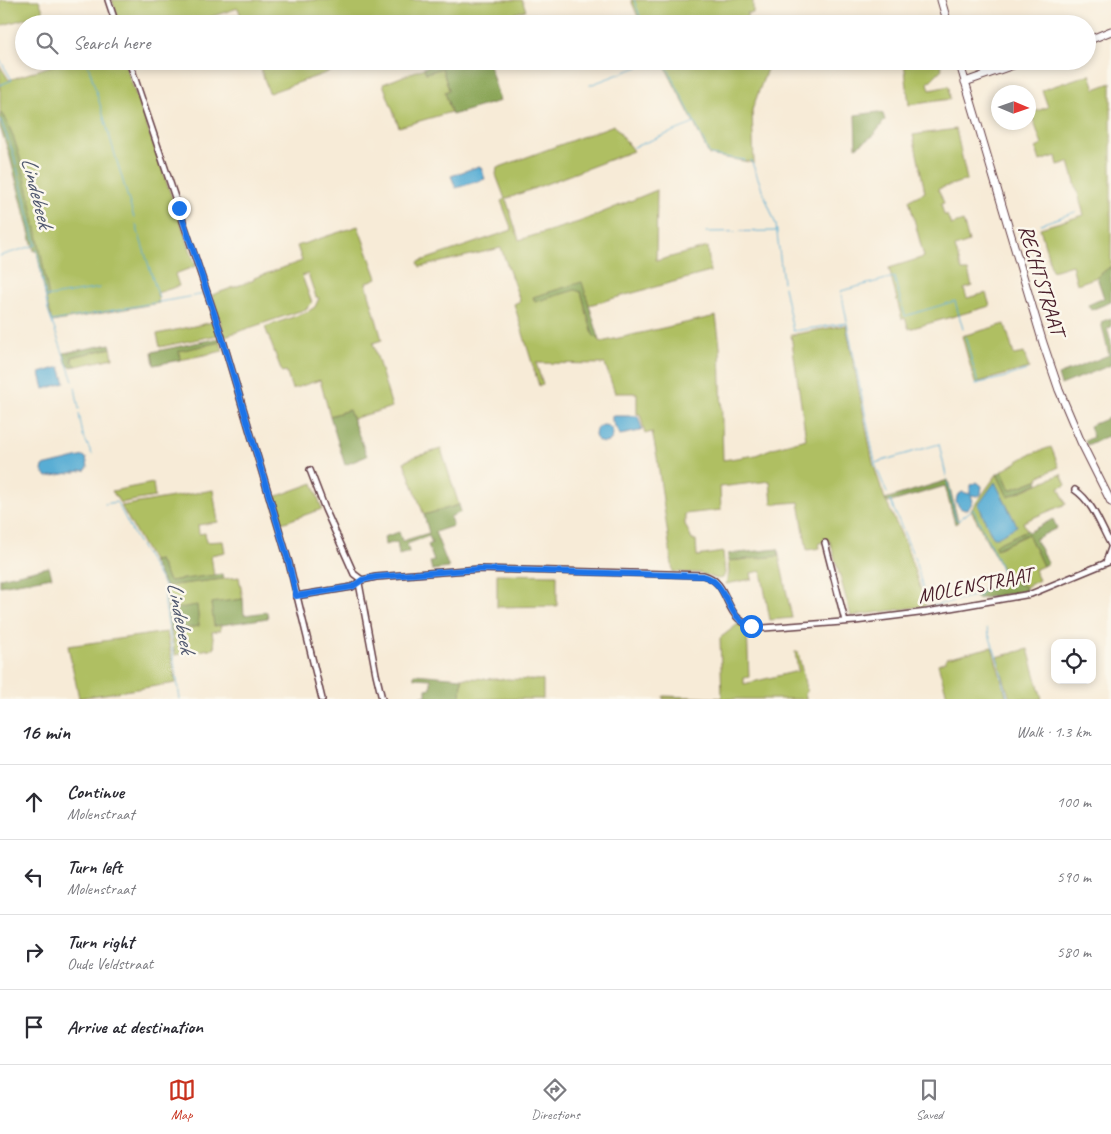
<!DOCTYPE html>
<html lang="en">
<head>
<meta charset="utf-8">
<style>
	:root { --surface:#fff; --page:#f2f2f3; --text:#2b2b33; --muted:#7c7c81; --line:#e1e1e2; --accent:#c8321e }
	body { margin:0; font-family:Caveat,sans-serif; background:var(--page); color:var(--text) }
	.controls { position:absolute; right:15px; bottom:15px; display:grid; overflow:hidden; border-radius:10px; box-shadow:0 2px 8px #0003 }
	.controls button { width:45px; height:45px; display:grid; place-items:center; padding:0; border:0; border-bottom:1px solid var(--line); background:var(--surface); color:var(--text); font:25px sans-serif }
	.compass { position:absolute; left:991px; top:85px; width:45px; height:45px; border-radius:50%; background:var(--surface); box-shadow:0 2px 8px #0003; rotate:92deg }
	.stop { position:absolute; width:15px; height:15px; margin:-11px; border:4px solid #1a73e8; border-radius:50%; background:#fff }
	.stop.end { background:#1a73e8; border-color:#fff; box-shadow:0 1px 5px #0008 }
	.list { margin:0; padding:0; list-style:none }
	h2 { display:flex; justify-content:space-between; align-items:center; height:65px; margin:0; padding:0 20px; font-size:21px }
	h2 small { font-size:16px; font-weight:400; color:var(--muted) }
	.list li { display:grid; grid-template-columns:32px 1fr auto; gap:15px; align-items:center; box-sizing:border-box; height:75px; padding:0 20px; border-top:1px solid var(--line) }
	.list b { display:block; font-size:19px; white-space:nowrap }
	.list p { margin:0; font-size:16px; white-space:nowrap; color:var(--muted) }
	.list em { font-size:16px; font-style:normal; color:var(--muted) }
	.icon { flex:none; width:28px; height:28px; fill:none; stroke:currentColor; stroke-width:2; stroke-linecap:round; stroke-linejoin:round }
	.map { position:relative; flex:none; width:1111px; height:699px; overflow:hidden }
	.search { position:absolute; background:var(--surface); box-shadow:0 2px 8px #0003; left:15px; right:15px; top:15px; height:55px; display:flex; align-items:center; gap:12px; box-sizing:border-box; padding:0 18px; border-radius:28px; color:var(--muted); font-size:19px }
	.sheet { height:365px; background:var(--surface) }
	nav { display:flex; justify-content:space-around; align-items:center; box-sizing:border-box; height:70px; border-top:1px solid var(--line); background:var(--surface); font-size:14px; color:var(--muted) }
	nav a { display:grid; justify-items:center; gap:2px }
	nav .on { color:var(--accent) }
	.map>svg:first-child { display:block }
	.green { fill:#afbf62; stroke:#7c6f46 }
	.forest { fill:#8ba658; stroke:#6a6242 }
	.water { fill:#58add4; stroke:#516680 }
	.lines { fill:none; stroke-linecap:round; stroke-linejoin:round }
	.stream { stroke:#58add4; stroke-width:1 }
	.street-casing { stroke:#643e45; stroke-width:8 }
	.secondary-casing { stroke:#643e45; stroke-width:9 }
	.street { stroke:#fff; stroke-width:5 }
	.secondary { stroke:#fff; stroke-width:7 }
	.route { stroke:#1a73e8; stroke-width:6 }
	.labels { text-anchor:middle; stroke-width:5; stroke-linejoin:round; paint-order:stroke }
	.street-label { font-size:21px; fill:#4a1f2b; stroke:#fbf7ec }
	.water-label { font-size:22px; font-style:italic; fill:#50586f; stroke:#fbf7ec }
</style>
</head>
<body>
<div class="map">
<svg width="1111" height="699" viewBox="0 0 1111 699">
	<rect width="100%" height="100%" fill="#fbf7ec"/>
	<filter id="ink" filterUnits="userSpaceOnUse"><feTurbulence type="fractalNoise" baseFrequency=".02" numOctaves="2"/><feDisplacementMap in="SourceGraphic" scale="10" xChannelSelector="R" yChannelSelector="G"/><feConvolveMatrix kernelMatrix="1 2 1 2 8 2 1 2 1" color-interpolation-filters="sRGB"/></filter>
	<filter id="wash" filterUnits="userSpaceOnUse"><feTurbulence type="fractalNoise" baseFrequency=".0096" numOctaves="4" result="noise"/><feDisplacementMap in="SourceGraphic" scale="20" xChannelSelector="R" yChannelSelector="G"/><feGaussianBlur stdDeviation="1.12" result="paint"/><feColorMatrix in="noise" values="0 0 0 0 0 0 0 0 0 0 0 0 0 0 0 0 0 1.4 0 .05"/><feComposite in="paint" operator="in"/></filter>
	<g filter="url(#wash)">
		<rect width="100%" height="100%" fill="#f7ebd7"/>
		<path class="green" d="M0,0H39L44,13L0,26Z
			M112,0H522L526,10L479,24H244L238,8L189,24H120Z
			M631,0H753V13H747V24H641Z
			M66,61H124L196,266L175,274L179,286L157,293L159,303L52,322L46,299L48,298L16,146L5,119L0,112V66L9,80Z
			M258,61H360L269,93Z
			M662,61H770L752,110L754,163L709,155L692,119Z
			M904,61H940L942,69L928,83L930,90L949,86L950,99L909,105Z
			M424,68L426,73L442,68L449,90L445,92L451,112L399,127L383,84Z
			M1090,74L1095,89L1111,83V266L1097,277L1077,284L1072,265L1052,271L1040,228L1084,215L1069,162L1058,165L1056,156L1040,161L1036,148L1042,145L1031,113L1048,107L1042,90Z
			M614,125L633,151L506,199L519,240L579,222L657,190L656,261L708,247L710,272L589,305L581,282L576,290L581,292C586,306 589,334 601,342L716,316L720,346L723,460L756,455L773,448L806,439L791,335L846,325L873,463L885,499L906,545L926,606L851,616L830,541L819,543L820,548L807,550L799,502L772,504L770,481L720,487L721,510L685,514V524L692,540H696L697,556L723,552L725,573L723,578L717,579L700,573L673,572L657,457L652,432L645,434L640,414H637V393H615L605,364L536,363L543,385L539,386L514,304L520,301L501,248L420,267L418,262L512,230L501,201L505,199L496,175L497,168Z
			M956,129L967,180L938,189L944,203L941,204L944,215H947L951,225L963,221L969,242L955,247L962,271H968L972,286L964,289L967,298L986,293L990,306L909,329L905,318L902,319L889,268L924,257L909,200L925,192L913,135Z
			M358,226L377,278L366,283L382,340L373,343L392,407L352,419L349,410L330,416L320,380L292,389L286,371L282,372L265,327L307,312L315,307L319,298L316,297L308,274L302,276L312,303L306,309L225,336L212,295L254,280V278L302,261L297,246Z
			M213,322L218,335L160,347L157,334Z
			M1005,324L1014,355L1024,353L1029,368L975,383L962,336Z
			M220,342L223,351L180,360L178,351Z
			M111,348L113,358L77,366L72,361V357Z
			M1051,447L1059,467L1038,477L1039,479L1010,490L1002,471L1028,455Z
			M441,449L459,505L424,515L404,462L414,457Z
			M997,474L1008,497L1061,474L1066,485L1059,488L1066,504L1023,522L1027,530L995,545L997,549L1028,534L1043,566L1034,570L1039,580L1026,587L1016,583L1012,577H1006L971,510Z
			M153,483L155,497L120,503L112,491Z
			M313,483L322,509L279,524L272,498Z
			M213,490L218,522L198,525L199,534L205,533L206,542L223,541L225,552L211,555L214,576L169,581L159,561H152L121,506Z
			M779,556L792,618L770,620L761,571L751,573L752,579L726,584L729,573L728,561Z
			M497,574L557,575V606L497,607Z
			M239,577L243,599L211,604L215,626L220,625L221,630L212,632L215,648L175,655L171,631L199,626L197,606L168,610L165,586Z
			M738,624L747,628L749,677L744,678V684L798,671L795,652H798L807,692L805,693L806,699H663V696L722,698L720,638Z
			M167,632L176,683L79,698L68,646Z
			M992,647L1007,699H948L938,664L946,661V658Z
			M1028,649L1042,699H1010L997,657Z
			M462,678L543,680V699H461Z"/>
		<path class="forest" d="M433,61H436L438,63L443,61H488L500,101L452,115L445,92L449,90L442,68L426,73L424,68L434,64Z
			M0,112C22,132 42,263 49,297L46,299L37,251H34L9,153L0,127Z
			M879,112L883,114L885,120L873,136L856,147L855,115Z
			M1111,266V302L1091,310L1088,305L1104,298L1097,277Z
			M582,282L600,341L593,335L581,292L575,290L535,302L533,297Z
			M1111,318V327L1107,329L1111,342V365L1061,385L1058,375L1109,355L1101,322Z
			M219,338L220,342L179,351L180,360L154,365L152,352Z
			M110,344L111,348L72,357V361L77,366L70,367L66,363L64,353Z
			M349,410L367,456L345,465L330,416Z
			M1111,417V442L1108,436L1087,445L1085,441L1093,437L1089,426Z
			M1002,471L1010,490L1037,480L1038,483L1008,497L997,474Z
			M948,480L958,522L955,524L945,486L888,503L885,499Z
			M459,505L461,512L450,517L453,526L435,532L449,568L432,570L430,562L434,561L428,545L432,543L429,536L407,544L409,552L399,555L397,542L385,545L384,537L399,532L402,541L429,533L424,515Z
			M1053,519L1057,528L1035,539L1048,563L1043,566L1028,534L996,549L995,545L1027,530L1029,532Z
			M778,549L779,556L728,561V554Z
			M159,560L169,581L222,574L223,579L165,586L152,561Z
			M49,567L52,577L0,586V578Z
			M1006,577H1012L1016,583L1026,587V591L977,599L974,596L976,593Z
			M243,599L244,615L267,612L268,618L214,626L211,603Z
			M197,605L199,626L171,631L168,610Z
			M414,674L462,678L461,699H414V697L426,696V689L431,688V679L414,678Z"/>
		<path class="water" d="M479,166L481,167L485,179L456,188L451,176Z
			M60,367L65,383L44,389L40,373Z
			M612,416H638L642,429L640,431L620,435L612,421Z
			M595 434a9 9 0 1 1 18 0a9 9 0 1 1-18 0Z
			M84,456L86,458L88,467L86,470L47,477L42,471L43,466Z
			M977,482L982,486L981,494L977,496L971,495L973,501L969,508L965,510L960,508L956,502L957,496L962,492L970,494V485Z
			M995,482L1017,526L997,537H993L991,534L979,506V504Z"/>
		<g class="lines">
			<path class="stream" d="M634,0L641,19
				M0,60L12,80L0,85
				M87,61L134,218
				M664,61L695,123L710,155L745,160
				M590,85L654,61
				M0,119L13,152L36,245L0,256
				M634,147L695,123
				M751,160L776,225L783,282
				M1041,224L1075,212
				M136,225L159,298
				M706,232L777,231
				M37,250L48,311L73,381
				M784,287L793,331L847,323L875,463L939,444L956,520H959L973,509L997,559L1006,581L980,593L979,597
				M46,297L100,288
				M52,321L205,294
				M847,321L841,291L894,277L905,316L955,301L963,329
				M965,336L978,384
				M1110,354L1111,353
				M1110,361H1111
				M975,384L1002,378L1027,370
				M75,387L79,409
				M79,414L83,435L92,454
				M875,464L887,493
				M890,500L914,557L927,602
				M105,504L116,502L118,504L135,537L165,587V604L180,699
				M933,606L978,595
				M987,629L998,661L1008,699"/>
		</g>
	</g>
	<g filter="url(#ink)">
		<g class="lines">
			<g class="street-casing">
				<path id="street" d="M108,0L116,24
					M129,61L221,334L289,563L322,699
					M310,470L325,509L354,574L362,580
					M1075,490C1093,502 1101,527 1111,545
					M825,543L845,621
					M1106,562L1111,548
					M359,583L376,674L382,699
					M296,596L352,587L362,580L376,577L480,569L703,575C735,583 719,626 764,628L855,621L927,612L1031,594L1111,561"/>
			</g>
			<g class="secondary-casing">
				<path id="secondary" d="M941,0L948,24
					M1087,41L1111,31
					M959,61L1043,343L1059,390L1081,442L1111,502
					M965,82L1025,61"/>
			</g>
			<use href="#street" class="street"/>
			<use href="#secondary" class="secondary"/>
		</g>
	</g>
	<g class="lines" filter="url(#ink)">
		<path class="route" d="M179,208L221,334L289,563L296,596L352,587L362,580L376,577L480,569L703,576C729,582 725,618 751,626"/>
	</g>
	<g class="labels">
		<g class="street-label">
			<text transform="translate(1042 280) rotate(73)" y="7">RECHTSTRAAT</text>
			<text transform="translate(975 585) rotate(-11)" y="7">MOLENSTRAAT</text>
		</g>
		<g class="water-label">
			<text transform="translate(38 192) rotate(76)" y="8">Lindebeek</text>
			<text transform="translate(182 617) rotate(79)" y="8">Lindebeek</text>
		</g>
	</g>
</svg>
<div class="controls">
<button><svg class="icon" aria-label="locate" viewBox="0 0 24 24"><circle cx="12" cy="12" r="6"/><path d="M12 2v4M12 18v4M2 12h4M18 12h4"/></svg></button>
</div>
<svg class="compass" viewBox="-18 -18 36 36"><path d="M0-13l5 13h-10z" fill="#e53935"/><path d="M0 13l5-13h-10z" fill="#7c7c81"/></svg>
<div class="stop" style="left:751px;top:626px"></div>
<div class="stop end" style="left:179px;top:208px"></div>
<div class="search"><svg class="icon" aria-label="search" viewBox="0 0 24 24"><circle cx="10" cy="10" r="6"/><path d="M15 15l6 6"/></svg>Search here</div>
</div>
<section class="sheet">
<h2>16 min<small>Walk · 1.3 km</small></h2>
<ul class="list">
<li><svg class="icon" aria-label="ahead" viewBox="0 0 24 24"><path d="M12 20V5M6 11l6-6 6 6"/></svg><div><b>Continue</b><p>Molenstraat</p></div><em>100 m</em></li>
<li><svg class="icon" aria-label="left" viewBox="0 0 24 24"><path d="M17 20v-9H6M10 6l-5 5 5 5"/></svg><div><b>Turn left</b><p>Molenstraat</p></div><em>590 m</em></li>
<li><svg class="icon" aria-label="right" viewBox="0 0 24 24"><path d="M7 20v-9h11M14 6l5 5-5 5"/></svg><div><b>Turn right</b><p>Oude Veldstraat</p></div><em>580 m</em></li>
<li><svg class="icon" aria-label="arrive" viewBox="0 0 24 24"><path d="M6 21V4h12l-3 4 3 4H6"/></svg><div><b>Arrive at destination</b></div></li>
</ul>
</section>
<nav>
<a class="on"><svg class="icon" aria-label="map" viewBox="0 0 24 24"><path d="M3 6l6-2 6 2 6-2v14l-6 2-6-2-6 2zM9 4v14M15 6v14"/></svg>Map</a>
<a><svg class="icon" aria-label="directions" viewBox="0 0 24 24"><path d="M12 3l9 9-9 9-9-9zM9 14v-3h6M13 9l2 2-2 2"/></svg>Directions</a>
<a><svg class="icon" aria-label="saved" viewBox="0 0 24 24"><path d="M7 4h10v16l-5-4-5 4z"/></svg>Saved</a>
</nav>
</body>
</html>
